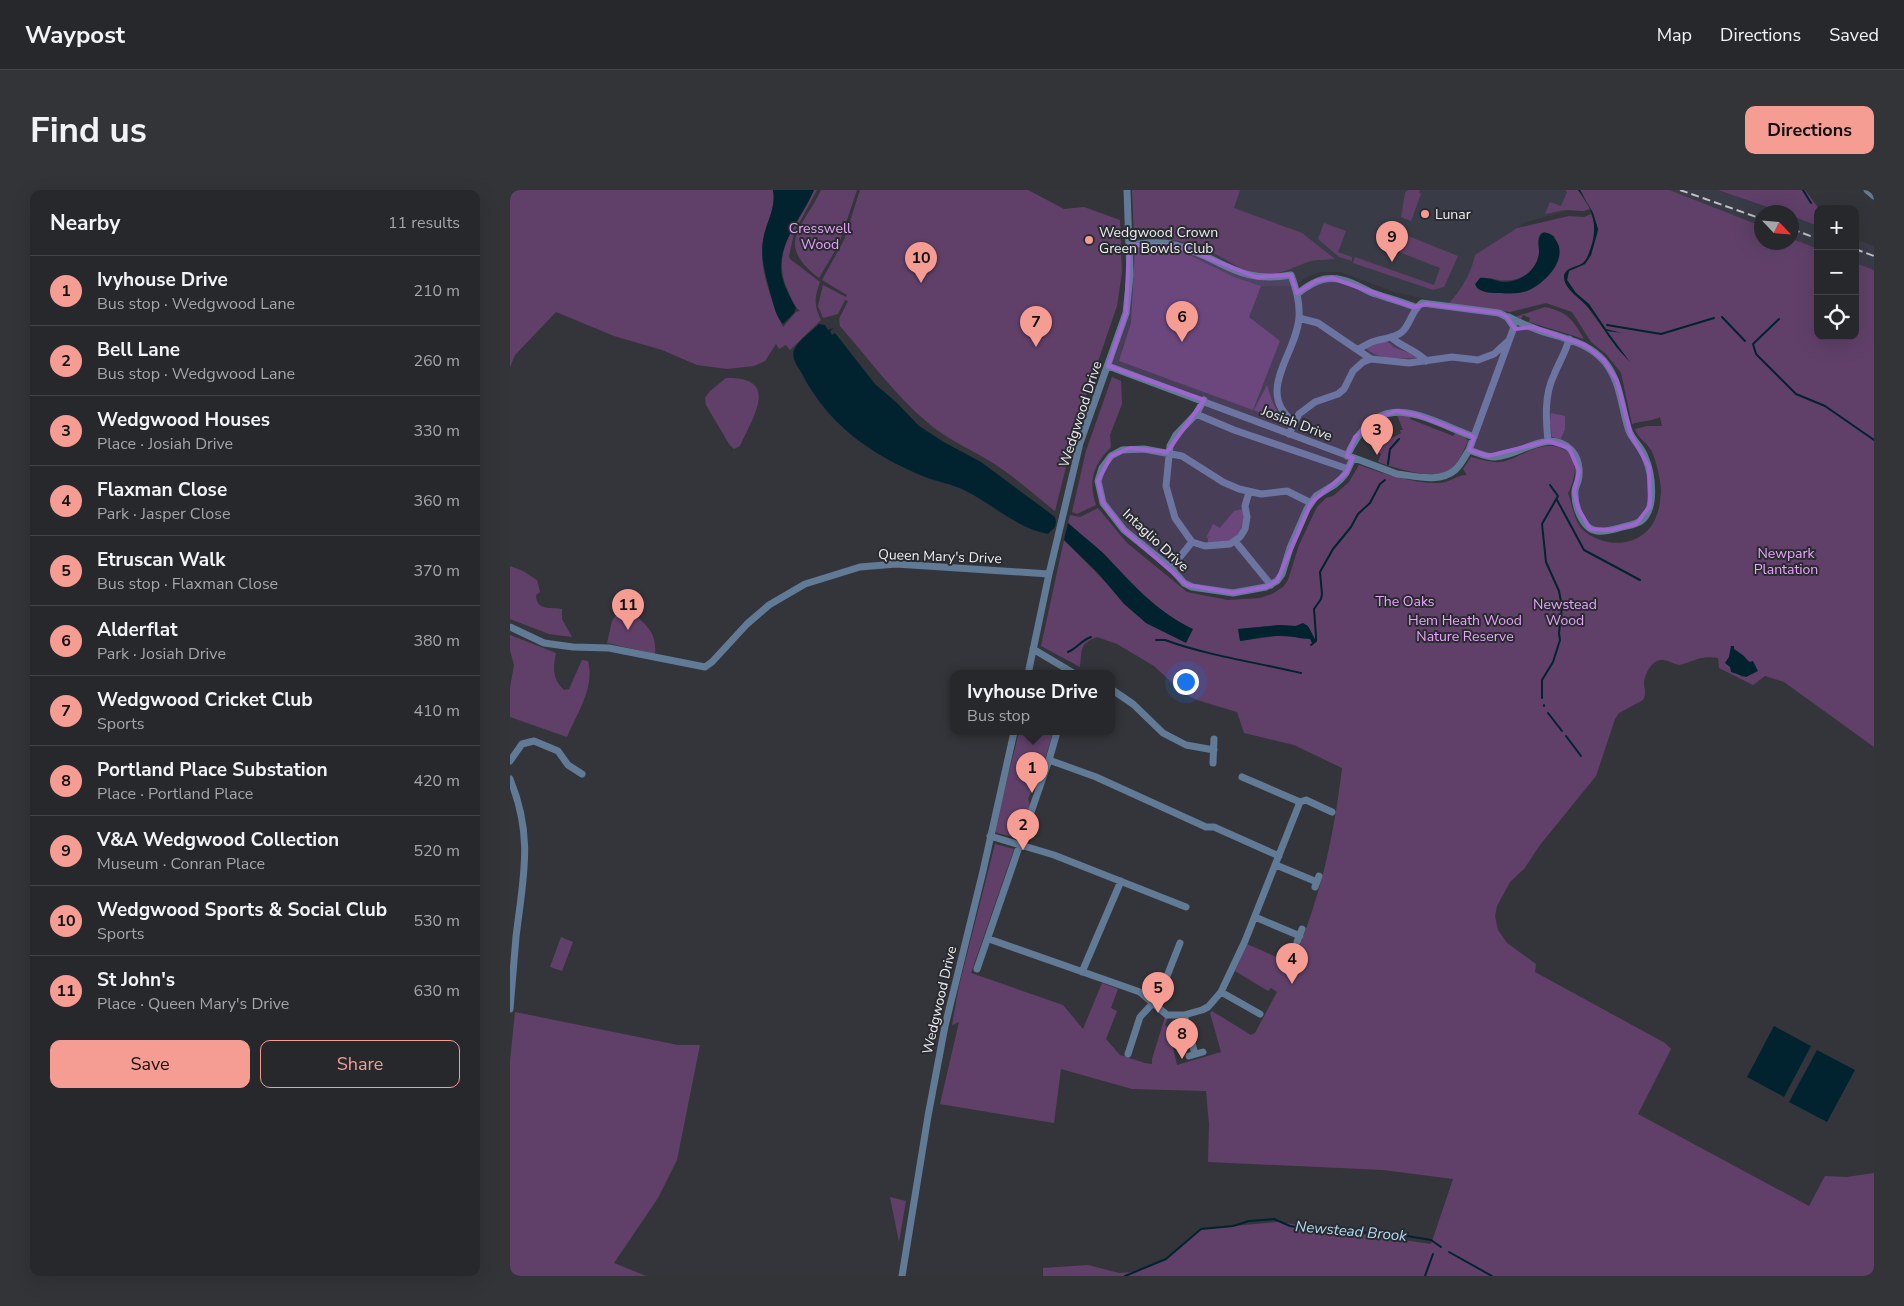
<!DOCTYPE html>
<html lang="en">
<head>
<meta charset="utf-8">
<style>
	:root { --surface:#27282c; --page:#333438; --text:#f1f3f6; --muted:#a4a6a9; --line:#434448; --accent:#f59c93 }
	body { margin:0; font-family:"Nunito Sans",sans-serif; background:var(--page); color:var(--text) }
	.controls { position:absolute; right:15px; top:15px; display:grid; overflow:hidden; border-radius:10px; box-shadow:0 5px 20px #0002 }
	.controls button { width:45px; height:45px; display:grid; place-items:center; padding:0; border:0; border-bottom:1px solid var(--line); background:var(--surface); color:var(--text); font:25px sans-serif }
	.compass { position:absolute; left:1244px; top:15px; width:45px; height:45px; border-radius:50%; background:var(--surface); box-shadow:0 5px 20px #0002; rotate:116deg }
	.you { position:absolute; left:675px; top:491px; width:18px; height:18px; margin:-12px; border:4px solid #fff; border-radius:50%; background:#1a73e8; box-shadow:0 0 0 8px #1a73e833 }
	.badge { display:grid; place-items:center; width:32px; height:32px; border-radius:50%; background:var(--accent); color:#111; font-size:16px; font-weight:700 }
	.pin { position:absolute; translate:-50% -41px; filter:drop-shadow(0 1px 2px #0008) }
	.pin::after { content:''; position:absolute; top:26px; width:18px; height:15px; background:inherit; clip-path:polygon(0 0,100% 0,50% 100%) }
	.popup { position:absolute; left:440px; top:480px; width:165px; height:65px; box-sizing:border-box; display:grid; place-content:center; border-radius:10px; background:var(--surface); filter:drop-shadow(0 1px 4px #0005); font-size:16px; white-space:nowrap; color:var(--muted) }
	.popup b { font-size:19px; color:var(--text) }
	.popup::after { content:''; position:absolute; left:50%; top:100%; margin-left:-10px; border:10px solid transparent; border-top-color:var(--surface) }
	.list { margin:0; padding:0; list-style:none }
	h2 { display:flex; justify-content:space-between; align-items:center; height:65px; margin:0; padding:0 20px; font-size:21px }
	h2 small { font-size:16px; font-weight:400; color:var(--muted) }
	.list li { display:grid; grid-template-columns:32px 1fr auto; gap:15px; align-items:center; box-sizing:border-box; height:70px; padding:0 20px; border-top:1px solid var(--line) }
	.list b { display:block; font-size:19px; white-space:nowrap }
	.list p { margin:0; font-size:16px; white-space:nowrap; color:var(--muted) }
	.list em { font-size:16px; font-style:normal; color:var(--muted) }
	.actions { display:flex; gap:10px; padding:15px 20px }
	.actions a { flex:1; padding:11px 0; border:1px solid var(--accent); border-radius:10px; text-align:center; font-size:18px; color:var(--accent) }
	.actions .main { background:var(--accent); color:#111 }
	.icon { flex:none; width:28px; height:28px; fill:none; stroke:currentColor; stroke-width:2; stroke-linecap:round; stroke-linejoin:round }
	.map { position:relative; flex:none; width:1364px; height:1086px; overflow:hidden; border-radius:10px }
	header { display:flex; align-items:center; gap:30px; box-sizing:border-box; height:70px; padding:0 25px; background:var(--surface); border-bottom:1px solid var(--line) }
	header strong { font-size:24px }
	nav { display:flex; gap:28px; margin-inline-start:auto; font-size:18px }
	.intro { display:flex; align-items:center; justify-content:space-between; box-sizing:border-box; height:120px; padding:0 30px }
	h1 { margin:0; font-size:35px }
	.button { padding:12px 22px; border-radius:10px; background:var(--accent); color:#111; font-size:18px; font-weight:700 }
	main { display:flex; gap:30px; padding:0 30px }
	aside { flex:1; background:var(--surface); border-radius:10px; box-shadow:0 5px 20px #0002 }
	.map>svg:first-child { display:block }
	.built { fill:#393c47 }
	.green { fill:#604069; fill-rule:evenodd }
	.water { fill:#012330 }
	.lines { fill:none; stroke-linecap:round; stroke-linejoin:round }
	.stream { stroke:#012330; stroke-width:2 }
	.minor { stroke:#617a96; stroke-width:7 }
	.rail { stroke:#c0c1c4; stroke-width:2; stroke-dasharray:8 4; stroke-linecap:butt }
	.marked { fill:#9d66ce; fill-opacity:0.2; stroke:#9d66ce; stroke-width:4; stroke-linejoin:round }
	.poi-dot { fill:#f59c93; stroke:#2a2b30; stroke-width:2 }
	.labels { text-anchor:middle; stroke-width:4; stroke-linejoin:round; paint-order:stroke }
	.poi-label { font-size:14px; fill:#edeef1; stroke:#2a2b30; text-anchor:start }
	.park-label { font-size:14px; fill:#eaa3fe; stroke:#2a2b30 }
	.street-label { font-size:14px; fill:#edeef1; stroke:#2a2b30 }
	.water-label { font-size:15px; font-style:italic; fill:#aeddf4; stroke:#2a2b30 }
</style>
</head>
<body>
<header>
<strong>Waypost</strong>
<nav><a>Map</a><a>Directions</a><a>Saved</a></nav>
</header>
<div class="intro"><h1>Find us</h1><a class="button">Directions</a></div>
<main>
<aside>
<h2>Nearby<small>11 results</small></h2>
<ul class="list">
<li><span class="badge">1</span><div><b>Ivyhouse Drive</b><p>Bus stop · Wedgwood Lane</p></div><em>210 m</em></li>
<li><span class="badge">2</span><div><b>Bell Lane</b><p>Bus stop · Wedgwood Lane</p></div><em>260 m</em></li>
<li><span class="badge">3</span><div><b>Wedgwood Houses</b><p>Place · Josiah Drive</p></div><em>330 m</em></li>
<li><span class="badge">4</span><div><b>Flaxman Close</b><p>Park · Jasper Close</p></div><em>360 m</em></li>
<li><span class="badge">5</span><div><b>Etruscan Walk</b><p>Bus stop · Flaxman Close</p></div><em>370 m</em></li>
<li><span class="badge">6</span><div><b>Alderflat</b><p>Park · Josiah Drive</p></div><em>380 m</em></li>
<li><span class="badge">7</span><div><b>Wedgwood Cricket Club</b><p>Sports</p></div><em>410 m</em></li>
<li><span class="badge">8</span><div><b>Portland Place Substation</b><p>Place · Portland Place</p></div><em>420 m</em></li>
<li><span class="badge">9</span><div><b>V&amp;A Wedgwood Collection</b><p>Museum · Conran Place</p></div><em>520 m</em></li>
<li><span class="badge">10</span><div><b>Wedgwood Sports &amp; Social Club</b><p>Sports</p></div><em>530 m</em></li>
<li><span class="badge">11</span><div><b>St John's</b><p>Place · Queen Mary's Drive</p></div><em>630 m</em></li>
</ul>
<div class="actions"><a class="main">Save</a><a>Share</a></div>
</aside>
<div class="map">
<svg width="1364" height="1086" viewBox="0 0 1364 1086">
	<rect width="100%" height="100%" fill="#34353a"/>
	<path class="built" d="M622,0H1073L1067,18L1016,32L966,65L962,78L956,91L938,114L888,103L830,82H810L795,88L790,92L779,96H751L724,87L671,61L625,57Z
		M1140,0H1208L1272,22H1252L1251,43Z
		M1282,26L1308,36V64L1282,52Z
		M1345,49L1364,56V85L1345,78Z"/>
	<path class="green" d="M0,0H263C266,17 258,29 254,46C247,77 261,108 273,137L286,122L290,121C284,116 281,109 278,101C259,59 289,36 304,0H307L284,43L279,66L280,69L310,92C304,108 304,115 311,130L280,160L276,155L269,159L266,154L255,171L244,176L217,179L187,175L152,160L104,146L46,122L5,165L0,177Z
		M311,0H347L329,54L309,88C264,54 293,38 311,0Z
		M350,0H518L554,19L574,17L610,30L612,82L607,116L567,233L545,321C523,304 502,284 478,270C458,258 435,248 417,232C384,204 358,168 330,136L329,129L338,111L335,110L328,124L313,128L308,116L313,95L336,107L337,105L312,90L334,50Z
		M622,0H730L724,18L792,43L825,69C816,70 804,69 795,73C776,81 762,88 740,82C729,79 720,71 709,66C683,52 654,46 624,47Z
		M898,0H910L909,3L911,4L901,31L891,27L895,3Z
		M1055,0H1068L1080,19L1074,21L1054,20L1035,24L1040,12L1051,16L1057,2Z
		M1070,0H1159L1251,36L1252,52H1282V49L1308,59V146H1345V73L1364,80V557L1274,492L1255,486L1243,495L1209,478L1208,468C1190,465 1185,471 1169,475C1164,474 1159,471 1154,470C1142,468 1134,485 1134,495C1135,501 1136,504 1133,510L1109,523L1105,529L1086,586L1030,655L1014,679L1000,692L987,716L985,726L988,740L997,753L1026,774L1025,782L1155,853L1161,859L1128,924L1299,1016L1315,986L1337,987L1364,983V1086H533V1078L578,1075L609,1083L625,1082L656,1069L691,1039L768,1032L921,1054L943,989L873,980L698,972L699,934L696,901L622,899L551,879L544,933L430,914L449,832L442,835L449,796L485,654L504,659L461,783L553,815L573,839L592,793L608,799L601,818L607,821L596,849L610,865L635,873L642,874V869L655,827L658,828L655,835L658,837L667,875L711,862L700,823L702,821L741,845L745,843L767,802L761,798L758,801L725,781L737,754L782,774C810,711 824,646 832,578L784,555L734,543L727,522L687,510L673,503L644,476L607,454L587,447C569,454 572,459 570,477L531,456L554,350L636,433L659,444L683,440L665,430L632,405L592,362L558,333L560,325L570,327L588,318L617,353L677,402L718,410L750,408L762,404L773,397L778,390L789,355L807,317L816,308L823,306L839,292L849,275C875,284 903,294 931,293C941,292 946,285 957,285L953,279L961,267C971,269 980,273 991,272C1012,268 1032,248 1053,259C1058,262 1062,264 1063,269C1067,280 1063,294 1058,303C1062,314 1064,330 1072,339C1094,360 1134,358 1146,327C1150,319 1150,310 1151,301C1151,291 1146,269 1141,260C1136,252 1128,248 1125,239L1137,236H1152L1150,227C1144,231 1130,231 1122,234L1111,183L1096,164L1081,152L1062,122L1036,113L1000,122L938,114C951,100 961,84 965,65L1007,38L1059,26L1074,27L1081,24C1083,29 1085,34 1085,39C1086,49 1079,70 1070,75C1063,79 1058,78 1054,85L1061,101L1076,115L1102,151L1120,172L1103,151L1079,114L1066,103L1057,90L1059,81L1075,74L1081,65L1087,43L1088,39L1083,23ZM1035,42L1044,46L1049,57L1008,103L974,102L981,88C999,95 1024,88 1029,66C1030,60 1027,52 1029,47C1031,43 1032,43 1035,42ZM793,433L788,447L767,446L730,451L729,439L769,435L786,436ZM1224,459L1244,475L1247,481L1232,487L1218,475L1217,470Z
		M1208,0H1295L1309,19H1308V36L1282,26V22H1272Z
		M814,33L836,41L828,62L842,67V71L829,67L808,49Z
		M873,36L948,66L934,97L923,100L843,73L845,67L924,95L930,78L884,60L877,51L870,46Z
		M625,57L671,61L724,87L751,96L739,127L770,151L743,220L609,171L621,133Z
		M1035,117C1058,122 1063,130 1074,149L1019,132L1020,128L1013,125L1011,129L1005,127Z
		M875,151L881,154L883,157L907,166L908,168C892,168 868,171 856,158Z
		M602,187L611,191L612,214L600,245L601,257C583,275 578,291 586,315L567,324L562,322L576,261Z
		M216,188C271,187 243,226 230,256L224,259L219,254L196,215L195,208L200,201Z
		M757,195C761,209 765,222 777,231L775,234L744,220Z
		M1041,223L1055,226V239L1051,249L1042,247L1040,232Z
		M887,225L901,226L900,229L943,246L945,243L955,247L958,251C954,260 949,272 942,278C925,292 886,278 868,272L871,264L865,261L869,255L891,243L890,240H893Z
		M732,319C736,330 731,346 719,351C713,353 705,353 698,353V348L702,346L696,348L703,334L710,338L724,321Z
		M0,376L13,381L27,390L30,402L26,405C26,421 41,417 52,419V429L62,447L39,444L0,429Z
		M107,423H123C137,436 147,443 145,464L97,453L102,431Z
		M0,445L46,463C43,477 42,489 54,500L59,499L72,470L78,471C85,498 67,523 57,547L0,527V498L4,475L0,460Z
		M509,542H543L528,593L523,598L518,609L520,615L507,648L484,642Z
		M51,747L63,752L52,781L40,777Z
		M5,822L168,855H190L167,970L148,1008L104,1073L136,1086H0V871Z
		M380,1007L396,1011L389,1052Z"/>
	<path class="water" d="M263,0H304C293,26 271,48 271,78C271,92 280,106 286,118L284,123L273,134C266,127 264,116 261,106C256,85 249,67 254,45C258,29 266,17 263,0Z
		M1068,0H1070L1083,23L1088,39L1087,44L1081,65L1075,74L1059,81L1057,90L1066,103L1079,114L1096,139L1112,143L1097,141L1120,172C1114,165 1107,159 1102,151C1093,139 1086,125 1075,114C1068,107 1054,98 1054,87C1055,76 1069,78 1075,71C1078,67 1079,62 1081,57C1088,36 1083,17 1068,0Z
		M1032,43C1038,42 1042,44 1045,49C1060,68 1035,94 1017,101C1009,104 999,104 990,103C982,103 974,103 967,98L965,94L970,88C979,87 985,91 993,92C1011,93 1028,79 1029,62C1029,55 1027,48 1032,43Z
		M309,134L315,135L318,140L324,138L320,141L322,145L325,143L365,194L387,213L409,236L432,251L471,272L545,327L546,332L545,337L538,344C506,338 483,314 454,300C442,294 428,292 415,287C361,265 318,235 291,182C287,175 280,167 285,158C290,149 302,141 309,134Z
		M558,333C569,343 582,353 593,363C622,393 645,421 683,439L676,453L636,433L614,414L587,382L554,350Z
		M793,433L798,436L806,451L804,453H802L800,449C789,449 779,445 767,446C755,446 743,449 730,451L728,439L769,435L786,436Z
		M1221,456H1224V459L1234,466L1239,472L1243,471L1248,481L1236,487L1221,482L1220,477L1215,473L1219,467Z
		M1264,836L1301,856L1274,907L1237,887Z
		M1307,860L1345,880L1317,932L1279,912Z"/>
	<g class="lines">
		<path class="stream" d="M1293,0L1301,13
			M1212,127L1235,151
			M1269,129L1243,154L1246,164L1286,204L1315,216L1364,250
			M1097,135L1151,144L1204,128
			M878,274L880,259L889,249
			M1047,310L1074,360L1130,390
			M646,450H655C699,466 745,472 791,483
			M801,455L806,451V446L804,419L811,409L812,404L810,382L823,359L841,337L848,324L860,313L870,294L875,290
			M558,462C568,458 570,451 581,447
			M1032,508V490L1043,472L1050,450L1049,443L1052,417L1049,401L1036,372L1032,334L1048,306L1040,295
			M1034,515V516
			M1038,523L1052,541
			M1056,546L1071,566
			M939,1062L982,1086
			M615,1086L656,1069L691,1039L723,1036L739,1031L764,1029L780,1036L809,1041H833L891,1045L921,1050L931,1057
			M915,1086L923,1064"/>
		<path class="minor" d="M1357,0L1364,6
			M619,55C634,53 651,51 665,55C712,67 727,95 781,85C786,98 790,113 789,127C787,164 744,202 784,232
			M787,104C806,89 820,83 844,94C852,97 858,102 866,104C880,109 893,112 907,118
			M789,128L808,133L861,169
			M881,147C891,157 908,161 916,171
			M598,176L887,284C905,286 930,293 945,280C951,275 955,266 959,260L1004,137L997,127L989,123L912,113C902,119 901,134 892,142C883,149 872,148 862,152C857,154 853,157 848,159
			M694,210L686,224L666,245L660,256L656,296L665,328L682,352L695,356L720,354L730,347L735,339L737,327L735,316L739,302
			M686,224L724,240L838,279
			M779,244L789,224L805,212L828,204L834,199L843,181L853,172L861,169L899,173L942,167L968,170L984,164L997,152
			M1038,251C1036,230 1034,205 1044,185C1049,172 1056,162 1059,149
			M959,260C968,263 976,267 985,267C1009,266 1038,238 1060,259C1068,266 1071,280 1068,291C1067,294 1065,298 1065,301C1064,315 1072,339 1087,341C1094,342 1102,340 1109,338C1116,336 1125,335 1131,331C1147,319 1142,283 1135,267C1132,257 1123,251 1119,241C1111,217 1111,191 1094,171C1081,156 1066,152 1048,146C1032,142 1014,135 999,127
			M837,266C869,196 909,226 964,247
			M801,313L777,301L751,304L729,299L713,292L672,266L634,259L612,260L601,266L592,278L588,291L593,313L614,340L661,378L674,393L682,397L723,403L756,397L767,391L772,384L780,358L797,319L806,306L824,295L831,289L836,283L843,268
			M725,351L761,395
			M661,378L682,352
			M0,437L34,453L63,457L99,458L195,477L202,472L237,434L259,415L295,394L350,377L386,374L539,384
			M523,459L565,484
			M518,484L539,384L570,253L616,123L620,85L617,0
			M601,499L623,514L653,543L676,555L704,560
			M539,570L586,587L696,637H704L769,666
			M0,571L12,554L24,551L48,561L58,575L72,584
			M703,573L704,549
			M732,587L790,612L796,610L822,622
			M0,589C24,647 13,688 6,747C4,771 2,795 0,819
			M480,646L544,665L676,717
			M766,675L807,692
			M805,697L809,686
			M745,727L790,746
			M479,749L630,802L657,825H674L692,820L698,817L711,802L735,751L790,612
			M787,752L792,739
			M467,779L539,570L547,542
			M572,782L611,691
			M711,802L750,824
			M637,806L657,786L670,753
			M674,825L685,864
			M618,864L630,827L642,814
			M679,866L693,862
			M392,1086L418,926L435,836L473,681L504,542"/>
		<path class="rail" d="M1170,0L1252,29
			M1282,39L1308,49
			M1345,59L1364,66"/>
	</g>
	<path class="marked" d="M619,55H666L746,87L781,85L787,103L806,91L822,88L904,117L917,114L989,123L997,127L1005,139L1023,137L1075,155L1094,170L1107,191L1121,245L1139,277L1140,316L1126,334L1101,340L1080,339L1068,318L1064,302L1069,281L1059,258L1038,251L978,266L959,260L964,247L907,225L886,221L865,229L845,247L837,266L843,268L836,283L801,313L767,391L756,397L723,403L677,395L614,340L593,313L588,291L601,266L620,258L657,262L694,210L598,176L616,123Z"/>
	<g class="poi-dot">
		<circle cx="915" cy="24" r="5"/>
		<circle cx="579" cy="50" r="5"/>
	</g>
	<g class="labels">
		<g class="poi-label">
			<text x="925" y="29">Lunar</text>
			<text x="589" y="47">Wedgwood Crown<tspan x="589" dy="16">Green Bowls Club</tspan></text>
		</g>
		<g class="park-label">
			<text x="310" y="43">Cresswell<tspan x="310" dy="16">Wood</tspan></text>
			<text x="1276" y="368">Newpark<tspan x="1276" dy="16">Plantation</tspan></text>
			<text x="895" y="416">The Oaks</text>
			<text x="1055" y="419">Newstead<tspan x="1055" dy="16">Wood</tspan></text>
			<text x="955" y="435">Hem Heath Wood<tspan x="955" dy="16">Nature Reserve</tspan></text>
		</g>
		<g class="street-label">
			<text transform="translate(570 224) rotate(-72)" y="5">Wedgwood Drive</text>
			<text transform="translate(787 233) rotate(21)" y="5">Josiah Drive</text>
			<text transform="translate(646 350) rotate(43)" y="5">Intaglio Drive</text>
			<text transform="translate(430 366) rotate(2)" y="5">Queen Mary's Drive</text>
			<text transform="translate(429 810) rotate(-77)" y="5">Wedgwood Drive</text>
		</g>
		<g class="water-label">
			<text transform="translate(841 1041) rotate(5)" y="5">Newstead Brook</text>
		</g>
	</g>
</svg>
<div class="controls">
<button>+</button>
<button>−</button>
<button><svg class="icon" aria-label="locate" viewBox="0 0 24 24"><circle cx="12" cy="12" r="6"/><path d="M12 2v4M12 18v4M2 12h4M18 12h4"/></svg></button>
</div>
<svg class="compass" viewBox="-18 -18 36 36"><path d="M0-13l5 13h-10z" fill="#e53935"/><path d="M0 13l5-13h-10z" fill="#a4a6a9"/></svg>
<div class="you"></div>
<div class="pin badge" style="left:522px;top:603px">1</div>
<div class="popup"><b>Ivyhouse Drive</b>Bus stop</div>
<div class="pin badge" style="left:513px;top:660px">2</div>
<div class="pin badge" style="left:867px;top:265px">3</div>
<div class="pin badge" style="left:782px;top:794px">4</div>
<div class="pin badge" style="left:648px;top:823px">5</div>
<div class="pin badge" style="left:672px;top:152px">6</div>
<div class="pin badge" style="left:526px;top:157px">7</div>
<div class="pin badge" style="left:672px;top:869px">8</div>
<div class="pin badge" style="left:882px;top:72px">9</div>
<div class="pin badge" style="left:411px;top:93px">10</div>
<div class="pin badge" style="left:118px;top:440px">11</div>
</div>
</main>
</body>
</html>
